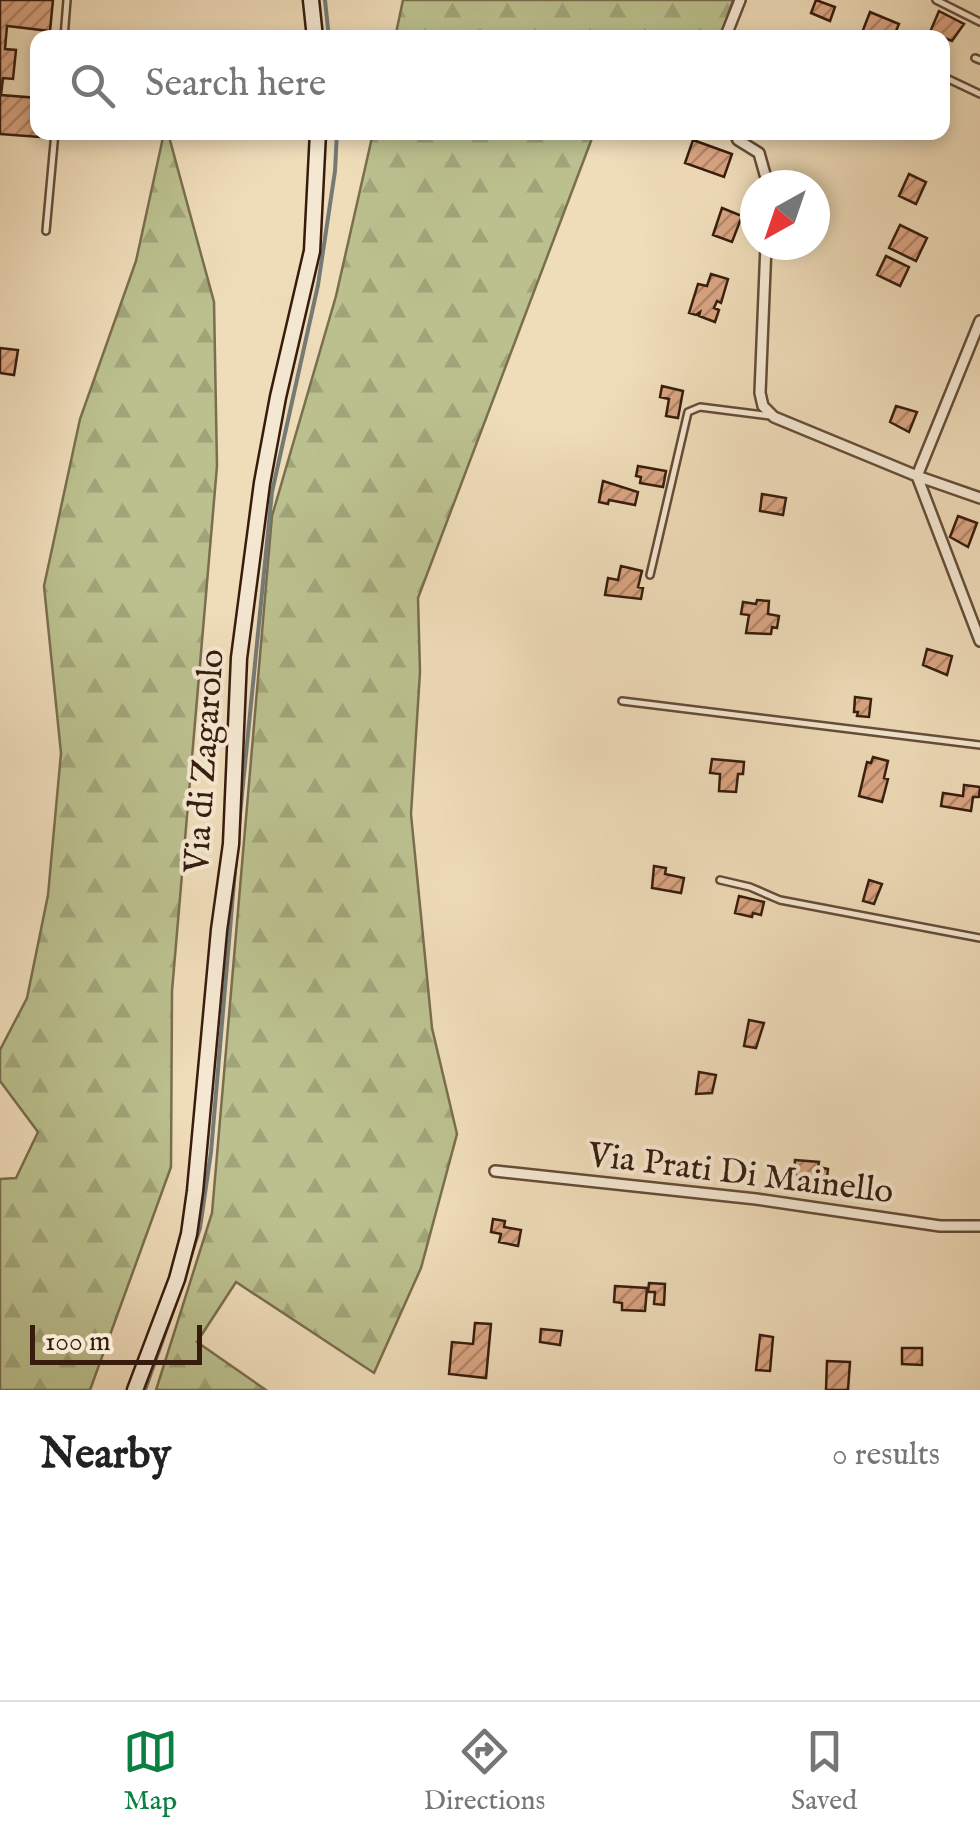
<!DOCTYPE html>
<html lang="en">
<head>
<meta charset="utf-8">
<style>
	:root { --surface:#fff; --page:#f6f6f6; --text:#222; --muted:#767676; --line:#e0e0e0; --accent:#0b8043 }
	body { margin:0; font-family:"IM FELL English",serif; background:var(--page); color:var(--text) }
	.compass { position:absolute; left:740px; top:170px; width:90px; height:90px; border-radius:50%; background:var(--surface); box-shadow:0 5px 15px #0003; rotate:220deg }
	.scale { position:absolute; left:30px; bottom:25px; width:172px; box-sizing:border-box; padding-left:10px; border:5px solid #371c0d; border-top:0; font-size:28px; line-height:35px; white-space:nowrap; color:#371c0d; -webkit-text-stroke:8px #f5e8d2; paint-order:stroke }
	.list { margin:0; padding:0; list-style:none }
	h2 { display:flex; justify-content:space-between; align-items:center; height:130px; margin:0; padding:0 40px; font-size:42px }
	h2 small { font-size:32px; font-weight:400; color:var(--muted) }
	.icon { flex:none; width:55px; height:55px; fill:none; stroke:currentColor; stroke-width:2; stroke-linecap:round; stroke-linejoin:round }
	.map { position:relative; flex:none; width:980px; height:1390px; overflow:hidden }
	.search { position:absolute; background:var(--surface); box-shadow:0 5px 15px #0003; left:30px; right:30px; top:30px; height:110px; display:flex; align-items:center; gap:25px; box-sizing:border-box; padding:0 35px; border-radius:20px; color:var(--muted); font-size:38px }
	.sheet { height:310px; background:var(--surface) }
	nav { display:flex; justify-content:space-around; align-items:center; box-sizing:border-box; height:140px; border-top:2px solid var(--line); background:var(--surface); font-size:28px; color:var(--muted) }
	nav a { display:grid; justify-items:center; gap:5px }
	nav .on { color:var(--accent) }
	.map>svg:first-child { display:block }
	.forest { fill:url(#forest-firs); stroke:#796e4e; stroke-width:2.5 }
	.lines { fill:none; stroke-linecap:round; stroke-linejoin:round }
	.stream { stroke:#767a75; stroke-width:4 }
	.building { fill:url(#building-hatch); stroke:#371c0d; stroke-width:2.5 }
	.service-casing { stroke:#654c38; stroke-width:10 }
	.minor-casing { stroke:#654c38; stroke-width:14 }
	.secondary-casing { stroke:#371c0d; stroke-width:19 }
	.service { stroke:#f5e8d2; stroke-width:5 }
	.minor { stroke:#f5e8d2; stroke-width:9 }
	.secondary { stroke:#f5e8d2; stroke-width:14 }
	.labels { text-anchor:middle; stroke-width:8; stroke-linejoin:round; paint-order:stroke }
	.street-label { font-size:35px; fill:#371c0d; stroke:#f5e8d2 }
</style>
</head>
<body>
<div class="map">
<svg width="980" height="1390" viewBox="0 0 980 1390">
	<defs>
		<pattern id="forest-firs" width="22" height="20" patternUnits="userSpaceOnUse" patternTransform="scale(2.5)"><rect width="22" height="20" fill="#bbc08e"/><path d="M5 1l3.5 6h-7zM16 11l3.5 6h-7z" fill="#a1a479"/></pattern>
		<pattern id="building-hatch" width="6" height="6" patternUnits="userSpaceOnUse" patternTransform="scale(2.5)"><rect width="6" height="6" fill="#dba583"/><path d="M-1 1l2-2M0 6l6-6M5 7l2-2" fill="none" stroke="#b2866a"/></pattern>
	</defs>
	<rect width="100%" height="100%" fill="#efdcb9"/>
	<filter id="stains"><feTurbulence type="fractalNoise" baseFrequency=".002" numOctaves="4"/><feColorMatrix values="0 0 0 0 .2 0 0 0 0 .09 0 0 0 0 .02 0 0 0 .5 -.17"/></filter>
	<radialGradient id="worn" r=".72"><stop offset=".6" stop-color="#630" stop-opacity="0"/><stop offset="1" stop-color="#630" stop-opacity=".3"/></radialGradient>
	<path class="forest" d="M403,0H733L721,37L395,38Z
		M164,133H168L214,302L217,466L172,991L171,1167L90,1390H0V1179L16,1178L38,1132L0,1081V1050L27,998L48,895L61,753L44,586L80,419L136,261Z
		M373,133H594L418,598L420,672L411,814L432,1028L457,1134L421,1268L374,1373L236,1282L197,1342L266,1390H156L212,1213L272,516L336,296Z"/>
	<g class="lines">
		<path class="stream" d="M325,0L329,38
			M239,825L272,492L318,285L335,171L337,132
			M186,1270L200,1228L211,1152L236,859
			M145,1390L179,1294"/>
	</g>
	<path class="building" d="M0,0H53L50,31L7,26L5,49L16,50L13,79L3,78L1,95L38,98L39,137L0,134Z
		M816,0L835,7L830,21L811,13Z
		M939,11L964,24L952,41L930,32Z
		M870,12L899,24L893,38H874L875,35L863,30Z
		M693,140L732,154L724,177L685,163Z
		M909,174L926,182L916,204L899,196Z
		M722,208L742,216L732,242L713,235Z
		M900,225L927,238L916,261L889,248Z
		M886,256L909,267L900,286L877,275Z
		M711,274L728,279L721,303L717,301L714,308L719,310L715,322L699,316L700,312L696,315L689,313L698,284L707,286Z
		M0,348L18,350L14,375L0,373Z
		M662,386L683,391L678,418L666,416L669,399L660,397Z
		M896,406L917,412L909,432L890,422Z
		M638,466L666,471L663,487L640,483L641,477L636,476Z
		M603,481L638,492L635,505L609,500L608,504L599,502Z
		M762,494L786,498L783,515L760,511Z
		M958,516L977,523L968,547L950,537Z
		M621,566L642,571L638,587L643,588L641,599L605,595L608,578L618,580Z
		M757,600L769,601L768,614L779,616L777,628L772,627L771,634L746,633L749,615L741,614L743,602L756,604Z
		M927,649L952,656L947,675L923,665Z
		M855,697L871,699L869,717L857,716L858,712H854Z
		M873,757L888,761L884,778L888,779L882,802L859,796L867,762L871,763Z
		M712,759L744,762L743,774H738L736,792L719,791L720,774L710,773Z
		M964,785L980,787L979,797H973L971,811L941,806L943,793L963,796Z
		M654,866L666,868L665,874L684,878L681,893L652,888Z
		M869,880L882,884L874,904L863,901Z
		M739,896L764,902L761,915L753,913L752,917L735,913Z
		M749,1020L764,1023L756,1048L744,1046Z
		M699,1072L716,1075L712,1093L696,1094Z
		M795,1160L819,1162L818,1167L828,1169L826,1185L814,1184V1178L794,1175Z
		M493,1219L505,1221L504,1227L521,1230L518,1246L499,1242L501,1234L491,1232Z
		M649,1283L665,1284L664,1305L654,1304L655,1292H648Z
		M615,1286L647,1288L645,1311L622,1310V1303L614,1302Z
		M475,1323L491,1324L486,1378L449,1374L452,1342L473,1344Z
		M541,1329L562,1331L560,1345L540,1342Z
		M760,1335L773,1337L770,1371L756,1370Z
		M902,1348H922V1365L902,1364Z
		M827,1361L850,1362L848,1390H826Z"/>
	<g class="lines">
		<g class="service-casing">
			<path id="service" d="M936,0L980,22
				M64,38L67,0
				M975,58L980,60
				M942,76L980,94
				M46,231L55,132
				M650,575L688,412L700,407L771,416
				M622,701L980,745
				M720,880L750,887L780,900L980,938"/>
		</g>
		<g class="minor-casing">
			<path id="minor" d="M725,38L740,0
				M734,132L738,140L759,153L768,185
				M766,245L760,393L763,406L774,417L917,476L980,641
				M980,321L917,476L980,498
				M495,1171L756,1199L940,1226H980"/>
		</g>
		<g class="secondary-casing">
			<path id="secondary" d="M311,0L315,38
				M135,1390L177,1279L189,1234L195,1191L219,930L231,844L239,658L262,483L278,397L312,251L318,132"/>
		</g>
		<use href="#service" class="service"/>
		<use href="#minor" class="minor"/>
		<use href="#secondary" class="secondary"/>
	</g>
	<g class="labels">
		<g class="street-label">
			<text transform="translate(203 761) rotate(-86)" y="12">Via di Zagarolo</text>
			<text transform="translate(741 1172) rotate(7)" y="12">Via Prati Di Mainello</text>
		</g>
	</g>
	<rect width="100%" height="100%" filter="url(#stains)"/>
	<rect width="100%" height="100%" fill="url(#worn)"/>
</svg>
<svg class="compass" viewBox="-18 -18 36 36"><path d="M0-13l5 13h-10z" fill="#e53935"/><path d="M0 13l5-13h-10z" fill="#767676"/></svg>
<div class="scale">100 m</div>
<div class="search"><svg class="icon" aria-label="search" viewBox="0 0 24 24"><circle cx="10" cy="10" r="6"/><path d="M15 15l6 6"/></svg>Search here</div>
</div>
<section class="sheet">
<h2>Nearby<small>0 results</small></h2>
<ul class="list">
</ul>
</section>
<nav>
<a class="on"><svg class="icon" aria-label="map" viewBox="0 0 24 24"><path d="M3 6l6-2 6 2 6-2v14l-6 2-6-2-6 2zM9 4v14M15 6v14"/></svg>Map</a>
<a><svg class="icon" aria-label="directions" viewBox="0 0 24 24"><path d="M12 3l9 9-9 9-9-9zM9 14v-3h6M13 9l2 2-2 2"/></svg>Directions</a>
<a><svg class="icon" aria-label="saved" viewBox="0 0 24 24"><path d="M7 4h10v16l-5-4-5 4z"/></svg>Saved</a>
</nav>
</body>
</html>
